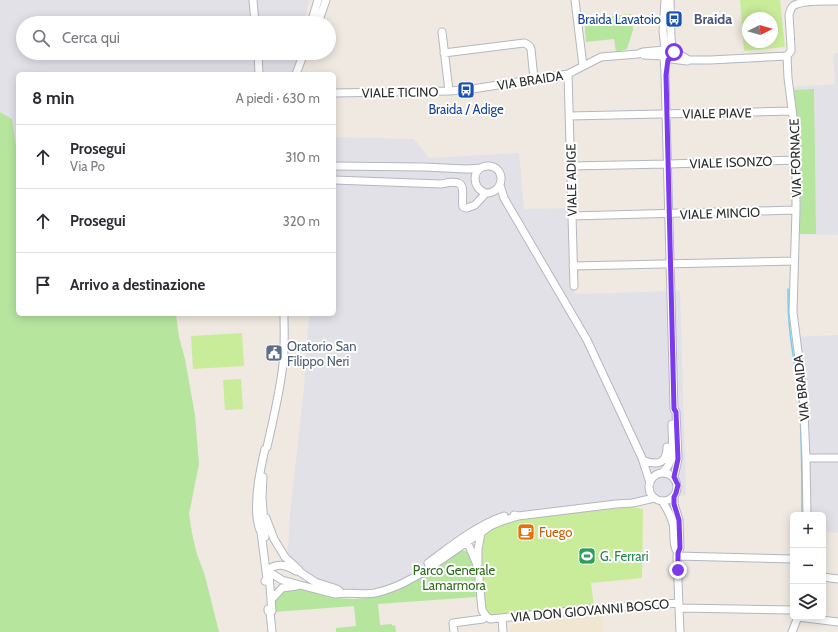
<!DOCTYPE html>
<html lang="it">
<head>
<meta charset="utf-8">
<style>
	:root { --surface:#fff; --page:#f2f2f3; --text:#2b2b33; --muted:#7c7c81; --line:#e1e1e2 }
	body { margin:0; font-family:Cabin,sans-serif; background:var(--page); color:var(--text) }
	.controls { position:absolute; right:12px; bottom:12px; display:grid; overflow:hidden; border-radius:6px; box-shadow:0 2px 10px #0003 }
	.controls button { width:36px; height:36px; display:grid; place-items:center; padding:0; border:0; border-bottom:1px solid var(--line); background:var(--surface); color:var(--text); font:20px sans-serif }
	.compass { position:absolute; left:742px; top:12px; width:36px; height:36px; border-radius:50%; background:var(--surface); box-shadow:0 2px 10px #0003; rotate:85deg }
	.stop { position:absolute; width:12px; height:12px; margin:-9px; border:3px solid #7c3aed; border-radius:50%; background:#fff }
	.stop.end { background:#7c3aed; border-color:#fff; box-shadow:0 1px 4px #0008 }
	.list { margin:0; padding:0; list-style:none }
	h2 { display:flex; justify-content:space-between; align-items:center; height:52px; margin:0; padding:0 16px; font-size:17px }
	h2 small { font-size:13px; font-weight:400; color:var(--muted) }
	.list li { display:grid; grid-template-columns:26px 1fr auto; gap:12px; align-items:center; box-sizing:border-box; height:64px; padding:0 16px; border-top:1px solid var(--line) }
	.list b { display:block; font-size:15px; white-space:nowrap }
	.list p { margin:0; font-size:13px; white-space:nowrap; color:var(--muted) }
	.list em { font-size:13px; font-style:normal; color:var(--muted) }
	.icon { flex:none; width:22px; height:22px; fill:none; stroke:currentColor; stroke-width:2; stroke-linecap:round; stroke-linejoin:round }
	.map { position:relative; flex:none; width:838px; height:632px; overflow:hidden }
	.search { position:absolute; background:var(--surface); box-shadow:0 2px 10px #0003; left:16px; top:16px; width:320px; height:44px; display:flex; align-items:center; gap:10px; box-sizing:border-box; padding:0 14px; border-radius:22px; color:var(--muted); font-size:15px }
	.panel { position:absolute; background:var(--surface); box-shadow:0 2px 10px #0003; left:16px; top:72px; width:320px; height:244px; border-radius:6px }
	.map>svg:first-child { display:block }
	.industrial { fill:#e3e1e8 }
	.education { fill:#f0e6d1 }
	.green { fill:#b6e59e }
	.pitch { fill:#c9ec9a; fill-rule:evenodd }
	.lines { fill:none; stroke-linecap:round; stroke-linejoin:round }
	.stream { stroke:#75cff0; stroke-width:1.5 }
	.minor-casing { stroke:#b4b7c1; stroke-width:9 }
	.minor { stroke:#fff; stroke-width:7 }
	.route { stroke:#7c3aed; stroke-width:5 }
	.labels { text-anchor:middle; stroke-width:4; stroke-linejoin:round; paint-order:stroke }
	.transit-label { font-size:13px; fill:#164399; stroke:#fff; text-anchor:end }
	.street-label { font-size:13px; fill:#2e2e2e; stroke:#fff }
	.service-label { font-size:13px; fill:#4e5e75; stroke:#fff; text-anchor:start }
	.food-label { font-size:13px; fill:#c56008; stroke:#fff; text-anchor:start }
	.leisure-label { font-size:13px; fill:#27864d; stroke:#fff; text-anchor:start }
	.park-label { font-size:13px; fill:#2c6e1b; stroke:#fff }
	.neighbourhood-label { font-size:14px; font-weight:bold; fill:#4d5680; stroke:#fff }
</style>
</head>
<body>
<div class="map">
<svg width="838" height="632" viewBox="0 0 838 632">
	<rect width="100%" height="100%" fill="#efe9e1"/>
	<path class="industrial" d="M0,0H309L304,23H23V53H305L297,74H18V160L12,119L0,112Z
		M838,53V235L800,234L799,143L792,87L835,84L833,54Z
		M334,137L414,139L429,158L519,153L524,209L570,208L575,294L680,291L686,495L514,516L413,577L385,590L350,593L308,580L287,569L290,515L304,387L309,314H334Z
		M838,335V533L823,531V515H803L802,434L797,371L792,337Z"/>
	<path class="education" d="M603,615V632H510V628L515,623Z"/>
	<path class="green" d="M631,14L633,30L627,49L616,52L614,39L586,42L584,19Z
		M814,89L816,234H800L801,157L799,132L794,90Z
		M0,112L12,119L18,160V314H176L179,337L185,359L195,415L199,464L189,514L192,533L196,551L205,576L219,632H0Z
		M462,550C465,551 468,552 470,555C475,564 475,586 476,597L378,604L380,625L392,624V626L395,625L396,632H336V628L356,626L354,606L274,612L273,602C276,599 281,591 286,590C299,585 320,594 334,597C347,600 363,599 376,597C405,591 432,567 455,551Z"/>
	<path class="pitch" d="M740,0H780L785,47L744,51ZM748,18H772V42H748Z
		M242,333L244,366L193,369L191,336Z
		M241,379L243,409L225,410L223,380Z
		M631,507L643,509L642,578L591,583L594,606L486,617L475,533L514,516L582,512Z"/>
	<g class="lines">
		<path class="stream" d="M788,289C788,303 788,317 790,332C792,353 797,374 799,396C802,435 802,475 802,515"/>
		<g class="minor-casing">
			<path id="minor" d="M253,0L255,23
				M575,0L583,66
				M670,0L671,37L672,48
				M311,23L318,0
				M318,23L326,0
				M442,32L449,91
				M665,49L663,31L665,0
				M675,52L687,59
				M258,53L259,74
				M444,53L524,43C528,44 530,46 531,49L534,79
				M644,55L663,56
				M787,56L788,78L796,140V210L793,312L803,391L806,458L807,515
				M787,56L791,51V46L789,15C790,11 791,8 793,6C801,0 827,1 838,1
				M664,57L665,75L674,409L676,412L678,459L674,477
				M671,59L687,61L689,60H710L787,56
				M296,74L304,53
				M568,74L574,286
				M334,93L449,91L466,90L568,74L601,57L638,54L643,52L664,50
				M569,116L792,111
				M334,166L424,167L466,169L481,168
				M570,166L668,164L797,160
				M334,180L441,184C446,183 453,181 458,183C466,185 461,200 463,207L467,208L475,205L486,193C505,193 506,167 489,166C472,165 470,188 486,193
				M500,185L504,198L587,340L642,458L650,483
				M571,216L796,210
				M573,266L794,261
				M806,458H838
				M645,461C659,466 667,462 667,447
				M663,472C676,461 672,440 672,424
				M649 487a14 14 0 1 1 28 0a14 14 0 1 1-28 0Z
				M263,477L262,498L265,537
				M674,497V504L679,520L680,548L678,553L677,556L680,632
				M662,501C667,509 671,515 673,524C675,534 672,545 678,553
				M514,515L518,516L616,504L633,503L654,498
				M266,518L274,539L285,557L299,570L300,572L315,582L337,589L341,593
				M481,533L478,549V568L482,610L486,616L490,619L591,609L679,603
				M467,541L477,565
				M677,556L793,559
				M428,563C451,546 477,525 504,516
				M266,570L282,580L300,585L335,594C349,592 362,595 375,593C413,585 447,554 479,534C484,531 489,526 495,524C502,520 510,519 518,516
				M266,570C279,563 284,564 296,571
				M269,575L272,611L270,612
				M823,577L838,579
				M265,581L267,579L261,532C258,527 258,523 257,517C255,494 260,471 265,449L267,447C273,420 280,392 283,364C285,347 284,331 284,314
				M271,600L282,588L297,586
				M679,608L793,610
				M268,609V611L270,612L272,632
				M798,617L838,622
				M502,618L503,632
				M454,632L453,623L483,619L486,616
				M792,632L798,617"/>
		</g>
		<use href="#minor" class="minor"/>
	</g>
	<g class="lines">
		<path class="route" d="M674,52V57L668,60L666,75L674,409L676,412L678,459L674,477L678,485L676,493L674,497V504L679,520L680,548L678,553V570"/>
	</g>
	<defs>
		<g id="bus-square" transform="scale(0.9)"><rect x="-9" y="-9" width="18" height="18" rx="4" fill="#1a4fb4" stroke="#fff"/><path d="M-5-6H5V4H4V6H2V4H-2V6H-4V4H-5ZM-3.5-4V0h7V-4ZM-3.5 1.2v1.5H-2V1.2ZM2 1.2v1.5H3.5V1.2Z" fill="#fff"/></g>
		<g id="civic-square" transform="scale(0.9)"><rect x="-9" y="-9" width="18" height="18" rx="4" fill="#5c6f8a" stroke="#fff"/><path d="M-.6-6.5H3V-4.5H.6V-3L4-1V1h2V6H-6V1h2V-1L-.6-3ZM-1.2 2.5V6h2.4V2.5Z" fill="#fff"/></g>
		<g id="cafe-square" transform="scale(0.9)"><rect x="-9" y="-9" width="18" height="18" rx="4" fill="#e8710a" stroke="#fff"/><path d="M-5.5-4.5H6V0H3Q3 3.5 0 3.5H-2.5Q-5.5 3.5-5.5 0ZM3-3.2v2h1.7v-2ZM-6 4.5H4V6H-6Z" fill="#fff"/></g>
		<g id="stadium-square" transform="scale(0.9)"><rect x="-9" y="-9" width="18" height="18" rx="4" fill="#2e9e5b" stroke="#fff"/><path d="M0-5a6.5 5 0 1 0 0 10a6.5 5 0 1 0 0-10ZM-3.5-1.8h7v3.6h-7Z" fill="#fff"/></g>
	</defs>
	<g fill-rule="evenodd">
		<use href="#bus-square" x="674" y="19"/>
		<use href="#bus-square" x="466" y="90"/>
		<use href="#civic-square" x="274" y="353"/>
		<use href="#cafe-square" x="526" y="532"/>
		<use href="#stadium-square" x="587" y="556"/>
	</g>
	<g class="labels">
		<g class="transit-label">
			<text x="661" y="24">Braida Lavatoio</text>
			<text x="466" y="114" text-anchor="middle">Braida / Adige</text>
		</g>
		<g class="street-label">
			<text transform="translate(530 80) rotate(-9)" y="5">VIA BRAIDA</text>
			<text transform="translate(400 92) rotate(-1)" y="5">VIALE TICINO</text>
			<text transform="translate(717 113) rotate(-1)" y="5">VIALE PIAVE</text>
			<text transform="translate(795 158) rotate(-92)" y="5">VIA FORNACE</text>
			<text transform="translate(731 162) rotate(-2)" y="5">VIALE ISONZO</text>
			<text transform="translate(571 180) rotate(-91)" y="5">VIALE ADIGE</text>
			<text transform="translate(720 213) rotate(-2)" y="5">VIALE MINCIO</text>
			<text transform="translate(801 388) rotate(-96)" y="5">VIA BRAIDA</text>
			<text transform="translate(590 610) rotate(-5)" y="5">VIA DON GIOVANNI BOSCO</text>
		</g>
		<g class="service-label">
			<text x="287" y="351">Oratorio San<tspan x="287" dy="15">Filippo Neri</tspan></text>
		</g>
		<g class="food-label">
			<text x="539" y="537">Fuego</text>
		</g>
		<g class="leisure-label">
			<text x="600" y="561">G. Ferrari</text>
		</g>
		<g class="park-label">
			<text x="454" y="575">Parco Generale<tspan x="454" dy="15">Lamarmora</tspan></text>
		</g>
		<g class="neighbourhood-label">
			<text x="713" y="24">Braida</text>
		</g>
	</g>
</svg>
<div class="controls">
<button>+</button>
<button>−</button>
<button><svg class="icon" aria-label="layers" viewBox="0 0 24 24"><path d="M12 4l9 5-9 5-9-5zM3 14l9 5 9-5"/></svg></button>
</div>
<svg class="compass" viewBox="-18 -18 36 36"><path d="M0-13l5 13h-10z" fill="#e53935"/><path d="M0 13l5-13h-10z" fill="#7c7c81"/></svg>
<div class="stop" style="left:674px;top:52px"></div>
<div class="stop end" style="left:678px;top:570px"></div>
<div class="search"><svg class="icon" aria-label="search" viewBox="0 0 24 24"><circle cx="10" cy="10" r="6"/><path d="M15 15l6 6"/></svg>Cerca qui</div>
<section class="panel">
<h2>8 min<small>A piedi · 630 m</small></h2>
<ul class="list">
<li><svg class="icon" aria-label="ahead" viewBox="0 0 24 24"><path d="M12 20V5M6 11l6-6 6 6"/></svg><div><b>Prosegui</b><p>Via Po</p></div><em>310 m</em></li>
<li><svg class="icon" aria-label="ahead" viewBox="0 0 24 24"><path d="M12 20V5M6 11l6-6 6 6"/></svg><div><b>Prosegui</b></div><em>320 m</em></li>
<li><svg class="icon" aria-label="arrive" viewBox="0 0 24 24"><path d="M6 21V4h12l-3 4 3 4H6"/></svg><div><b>Arrivo a destinazione</b></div></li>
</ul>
</section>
</div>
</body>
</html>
